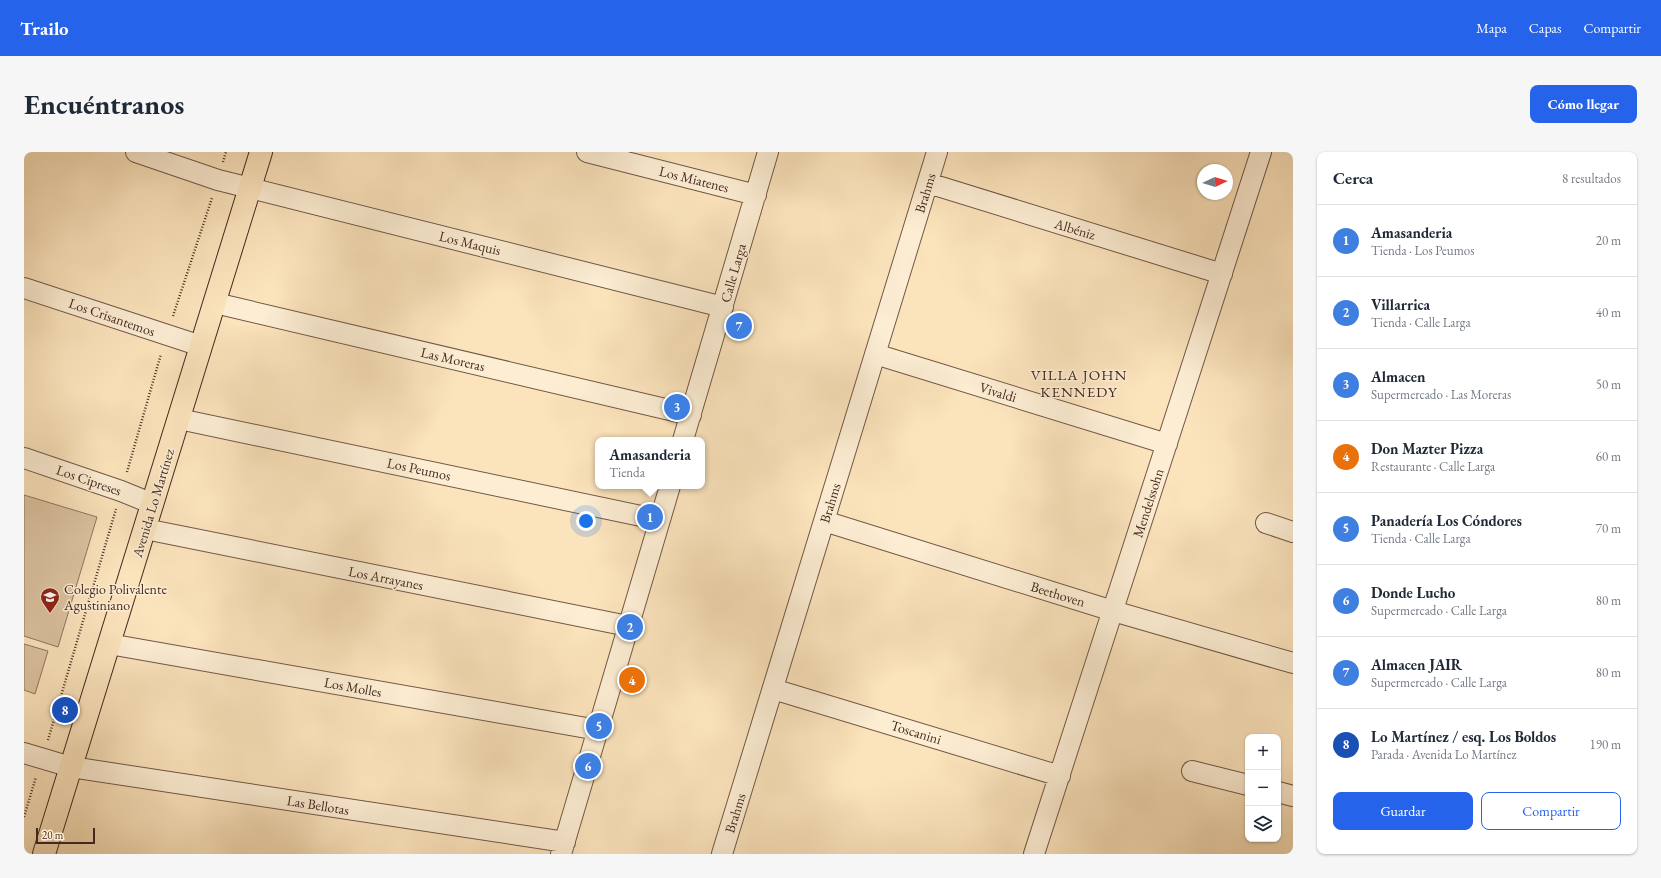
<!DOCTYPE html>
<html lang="es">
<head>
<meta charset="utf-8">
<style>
	:root { --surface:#fff; --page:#f6f6f7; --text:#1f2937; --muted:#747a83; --line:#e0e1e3; --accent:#2563eb }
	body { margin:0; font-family:"EB Garamond",serif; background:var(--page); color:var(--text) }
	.controls { position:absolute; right:12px; bottom:12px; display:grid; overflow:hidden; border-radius:8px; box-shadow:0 1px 3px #0004 }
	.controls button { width:36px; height:36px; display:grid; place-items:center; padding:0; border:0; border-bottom:1px solid var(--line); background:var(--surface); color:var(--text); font:20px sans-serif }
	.compass { position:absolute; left:1173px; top:12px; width:36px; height:36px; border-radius:50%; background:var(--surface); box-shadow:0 1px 3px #0004; rotate:86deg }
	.scale { position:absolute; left:12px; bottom:10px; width:59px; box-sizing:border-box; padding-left:4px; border:2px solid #45291f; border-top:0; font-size:11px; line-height:14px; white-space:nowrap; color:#45291f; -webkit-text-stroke:3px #fcedd3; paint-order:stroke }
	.you { position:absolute; left:562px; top:369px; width:14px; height:14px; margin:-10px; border:3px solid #fff; border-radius:50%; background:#1a73e8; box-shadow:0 0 0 6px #1a73e833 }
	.badge { display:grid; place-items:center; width:26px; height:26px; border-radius:50%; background:var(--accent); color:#fff; font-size:13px; font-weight:700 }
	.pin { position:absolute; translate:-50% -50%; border:2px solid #fff; box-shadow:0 1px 4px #0006 }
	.popup { position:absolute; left:571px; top:285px; width:110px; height:52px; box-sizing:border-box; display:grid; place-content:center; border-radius:8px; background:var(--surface); filter:drop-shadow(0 1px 3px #0005); font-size:13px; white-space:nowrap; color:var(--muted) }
	.popup b { font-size:15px; color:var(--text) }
	.popup::after { content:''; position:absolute; left:50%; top:100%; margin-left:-8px; border:8px solid transparent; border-top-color:var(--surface) }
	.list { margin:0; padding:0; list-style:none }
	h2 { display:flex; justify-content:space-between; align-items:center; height:52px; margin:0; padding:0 16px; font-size:17px }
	h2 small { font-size:13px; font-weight:400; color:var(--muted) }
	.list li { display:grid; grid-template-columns:26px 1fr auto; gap:12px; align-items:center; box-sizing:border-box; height:72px; padding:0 16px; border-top:1px solid var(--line) }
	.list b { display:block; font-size:15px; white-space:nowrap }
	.list p { margin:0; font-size:13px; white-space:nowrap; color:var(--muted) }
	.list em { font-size:13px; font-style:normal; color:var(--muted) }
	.actions { display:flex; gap:8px; padding:12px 16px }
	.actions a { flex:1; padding:9px 0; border:1px solid var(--accent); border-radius:8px; text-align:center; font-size:14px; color:var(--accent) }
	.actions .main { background:var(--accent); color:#fff }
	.icon { flex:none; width:22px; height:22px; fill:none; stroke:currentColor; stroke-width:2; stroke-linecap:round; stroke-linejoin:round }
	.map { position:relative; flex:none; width:1269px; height:702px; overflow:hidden; border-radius:8px }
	header { display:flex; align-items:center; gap:24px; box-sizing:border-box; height:56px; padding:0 20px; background:var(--accent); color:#fff }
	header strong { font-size:19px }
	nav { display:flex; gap:22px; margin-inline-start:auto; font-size:14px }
	.intro { display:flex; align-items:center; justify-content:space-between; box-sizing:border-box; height:96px; padding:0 24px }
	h1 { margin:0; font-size:28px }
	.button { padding:10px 18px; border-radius:8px; background:var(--accent); color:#fff; font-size:14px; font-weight:700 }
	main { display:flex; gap:24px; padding:0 24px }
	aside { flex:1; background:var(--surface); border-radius:8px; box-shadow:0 1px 3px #0004 }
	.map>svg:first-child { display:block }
	.green { fill:#dcc3a1; stroke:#907660 }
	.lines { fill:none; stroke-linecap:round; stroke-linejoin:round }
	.minor-casing { stroke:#725846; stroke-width:22 }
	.major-casing { stroke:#45291f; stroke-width:24 }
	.path { stroke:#45291f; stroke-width:2.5; stroke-dasharray:1 2; stroke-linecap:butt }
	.minor { stroke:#fcedd3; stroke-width:20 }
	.major { stroke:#fbe3bc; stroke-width:22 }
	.labels { text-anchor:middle; stroke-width:3; stroke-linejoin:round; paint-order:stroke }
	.street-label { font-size:14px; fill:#45291f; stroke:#fcedd3 }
	.poi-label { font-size:14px; fill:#45291f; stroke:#fcedd3; text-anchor:start }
	.neighbourhood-label { font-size:15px; letter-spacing:1px; fill:#45291f; stroke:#fcedd3 }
</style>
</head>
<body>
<header>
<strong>Trailo</strong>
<nav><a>Mapa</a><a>Capas</a><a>Compartir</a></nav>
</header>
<div class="intro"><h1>Encuéntranos</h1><a class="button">Cómo llegar</a></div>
<main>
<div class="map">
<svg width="1269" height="702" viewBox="0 0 1269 702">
	<rect width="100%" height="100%" fill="#fbe3bc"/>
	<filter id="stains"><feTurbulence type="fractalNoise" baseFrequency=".005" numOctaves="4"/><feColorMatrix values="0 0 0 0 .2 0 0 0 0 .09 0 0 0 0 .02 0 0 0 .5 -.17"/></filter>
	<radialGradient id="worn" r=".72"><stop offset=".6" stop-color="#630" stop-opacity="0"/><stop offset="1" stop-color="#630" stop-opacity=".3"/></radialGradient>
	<path class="green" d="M0,343L73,365L34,495L0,484Z
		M0,492L24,499L11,542L0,538Z"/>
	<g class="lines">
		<g class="minor-casing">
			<path id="minor" d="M112,0L194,28L226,36L699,155
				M563,0L732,43
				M904,31L1198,122
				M0,136L177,194
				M191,151L667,263
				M851,202L1143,292
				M155,267L636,368
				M659,288L744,0
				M0,306L97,339L129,352
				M800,369L1089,459L1269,511
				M1242,371L1269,380
				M121,377L604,474
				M85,492L574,578
				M749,537L1036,624
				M0,601L47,615L541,690
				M1168,619L1224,633
				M1254,640L1269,644
				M537,702L646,334
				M698,702L913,0
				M1010,702L1237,0"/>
		</g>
		<g class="major-casing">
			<path id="major" d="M20,702L237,0"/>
		</g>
		<path class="path" d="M199,10L202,0
			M149,164L188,46
			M103,320L137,202
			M24,588L92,357
			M0,665L12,625"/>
		<use href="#minor" class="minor"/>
		<use href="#major" class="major"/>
	</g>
	<defs>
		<g id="school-pin" transform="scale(1)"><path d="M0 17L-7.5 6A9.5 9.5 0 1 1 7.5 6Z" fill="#8f2418" stroke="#fcedd3"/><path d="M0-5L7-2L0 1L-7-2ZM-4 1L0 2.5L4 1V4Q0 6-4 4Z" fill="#fff"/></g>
	</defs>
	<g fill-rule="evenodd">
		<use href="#school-pin" x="26" y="445"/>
	</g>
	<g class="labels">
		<g class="street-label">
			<text transform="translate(670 27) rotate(14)" y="5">Los Miatenes</text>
			<text transform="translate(901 41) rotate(-73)" y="5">Brahms</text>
			<text transform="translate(1051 77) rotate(17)" y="5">Albéniz</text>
			<text transform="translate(446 91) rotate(14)" y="5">Los Maquis</text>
			<text transform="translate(709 121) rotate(-74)" y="5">Calle Larga</text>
			<text transform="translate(88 165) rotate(19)" y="5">Los Crisantemos</text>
			<text transform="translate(429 207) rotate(13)" y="5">Las Moreras</text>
			<text transform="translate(974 240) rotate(17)" y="5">Vivaldi</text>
			<text transform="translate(395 317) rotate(12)" y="5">Los Peumos</text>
			<text transform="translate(65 328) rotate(19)" y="5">Los Cipreses</text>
			<text transform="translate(129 351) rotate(-73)" y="5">Avenida Lo Martínez</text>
			<text transform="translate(806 351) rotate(-73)" y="5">Brahms</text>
			<text transform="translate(1124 351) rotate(-72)" y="5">Mendelssohn</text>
			<text transform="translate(362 426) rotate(11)" y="5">Los Arrayanes</text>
			<text transform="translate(1034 442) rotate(17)" y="5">Beethoven</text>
			<text transform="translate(329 535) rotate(10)" y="5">Los Molles</text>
			<text transform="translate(892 580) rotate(17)" y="5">Toscanini</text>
			<text transform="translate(294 653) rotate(9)" y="5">Las Bellotas</text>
			<text transform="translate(711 661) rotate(-73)" y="5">Brahms</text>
		</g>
		<g class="poi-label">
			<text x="40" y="442">Colegio Polivalente<tspan x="40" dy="16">Agustiniano</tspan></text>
		</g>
		<g class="neighbourhood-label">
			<text x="1055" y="228">VILLA JOHN<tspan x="1055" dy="17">KENNEDY</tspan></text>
		</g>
	</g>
	<rect width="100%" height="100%" filter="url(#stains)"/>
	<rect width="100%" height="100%" fill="url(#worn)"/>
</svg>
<div class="controls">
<button>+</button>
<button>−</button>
<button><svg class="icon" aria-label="layers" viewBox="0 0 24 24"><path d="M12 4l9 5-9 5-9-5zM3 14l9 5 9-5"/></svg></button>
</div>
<svg class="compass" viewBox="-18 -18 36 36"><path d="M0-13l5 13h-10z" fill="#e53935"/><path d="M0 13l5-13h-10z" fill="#747a83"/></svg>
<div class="scale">20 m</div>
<div class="you"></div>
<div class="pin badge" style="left:626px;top:365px;background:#3f7fe0">1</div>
<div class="popup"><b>Amasanderia</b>Tienda</div>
<div class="pin badge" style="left:606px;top:475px;background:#3f7fe0">2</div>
<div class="pin badge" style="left:653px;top:255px;background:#3f7fe0">3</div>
<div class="pin badge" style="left:608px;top:528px;background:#e8710a">4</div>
<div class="pin badge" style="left:575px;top:574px;background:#3f7fe0">5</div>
<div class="pin badge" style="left:564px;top:614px;background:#3f7fe0">6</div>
<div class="pin badge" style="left:715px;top:174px;background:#3f7fe0">7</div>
<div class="pin badge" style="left:41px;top:558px;background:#1a4fb4">8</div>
</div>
<aside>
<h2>Cerca<small>8 resultados</small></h2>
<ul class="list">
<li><span class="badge" style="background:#3f7fe0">1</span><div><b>Amasanderia</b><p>Tienda · Los Peumos</p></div><em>20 m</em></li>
<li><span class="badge" style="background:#3f7fe0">2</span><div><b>Villarrica</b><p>Tienda · Calle Larga</p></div><em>40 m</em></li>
<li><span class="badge" style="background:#3f7fe0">3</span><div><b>Almacen</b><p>Supermercado · Las Moreras</p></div><em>50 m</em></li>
<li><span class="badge" style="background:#e8710a">4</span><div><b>Don Mazter Pizza</b><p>Restaurante · Calle Larga</p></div><em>60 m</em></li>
<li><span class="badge" style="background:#3f7fe0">5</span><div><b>Panadería Los Cóndores</b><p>Tienda · Calle Larga</p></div><em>70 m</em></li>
<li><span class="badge" style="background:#3f7fe0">6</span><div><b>Donde Lucho</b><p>Supermercado · Calle Larga</p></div><em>80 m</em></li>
<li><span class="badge" style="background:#3f7fe0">7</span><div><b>Almacen JAIR</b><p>Supermercado · Calle Larga</p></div><em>80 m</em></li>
<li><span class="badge" style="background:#1a4fb4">8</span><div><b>Lo Martínez / esq. Los Boldos</b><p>Parada · Avenida Lo Martínez</p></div><em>190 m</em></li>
</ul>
<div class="actions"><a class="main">Guardar</a><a>Compartir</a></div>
</aside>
</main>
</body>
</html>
